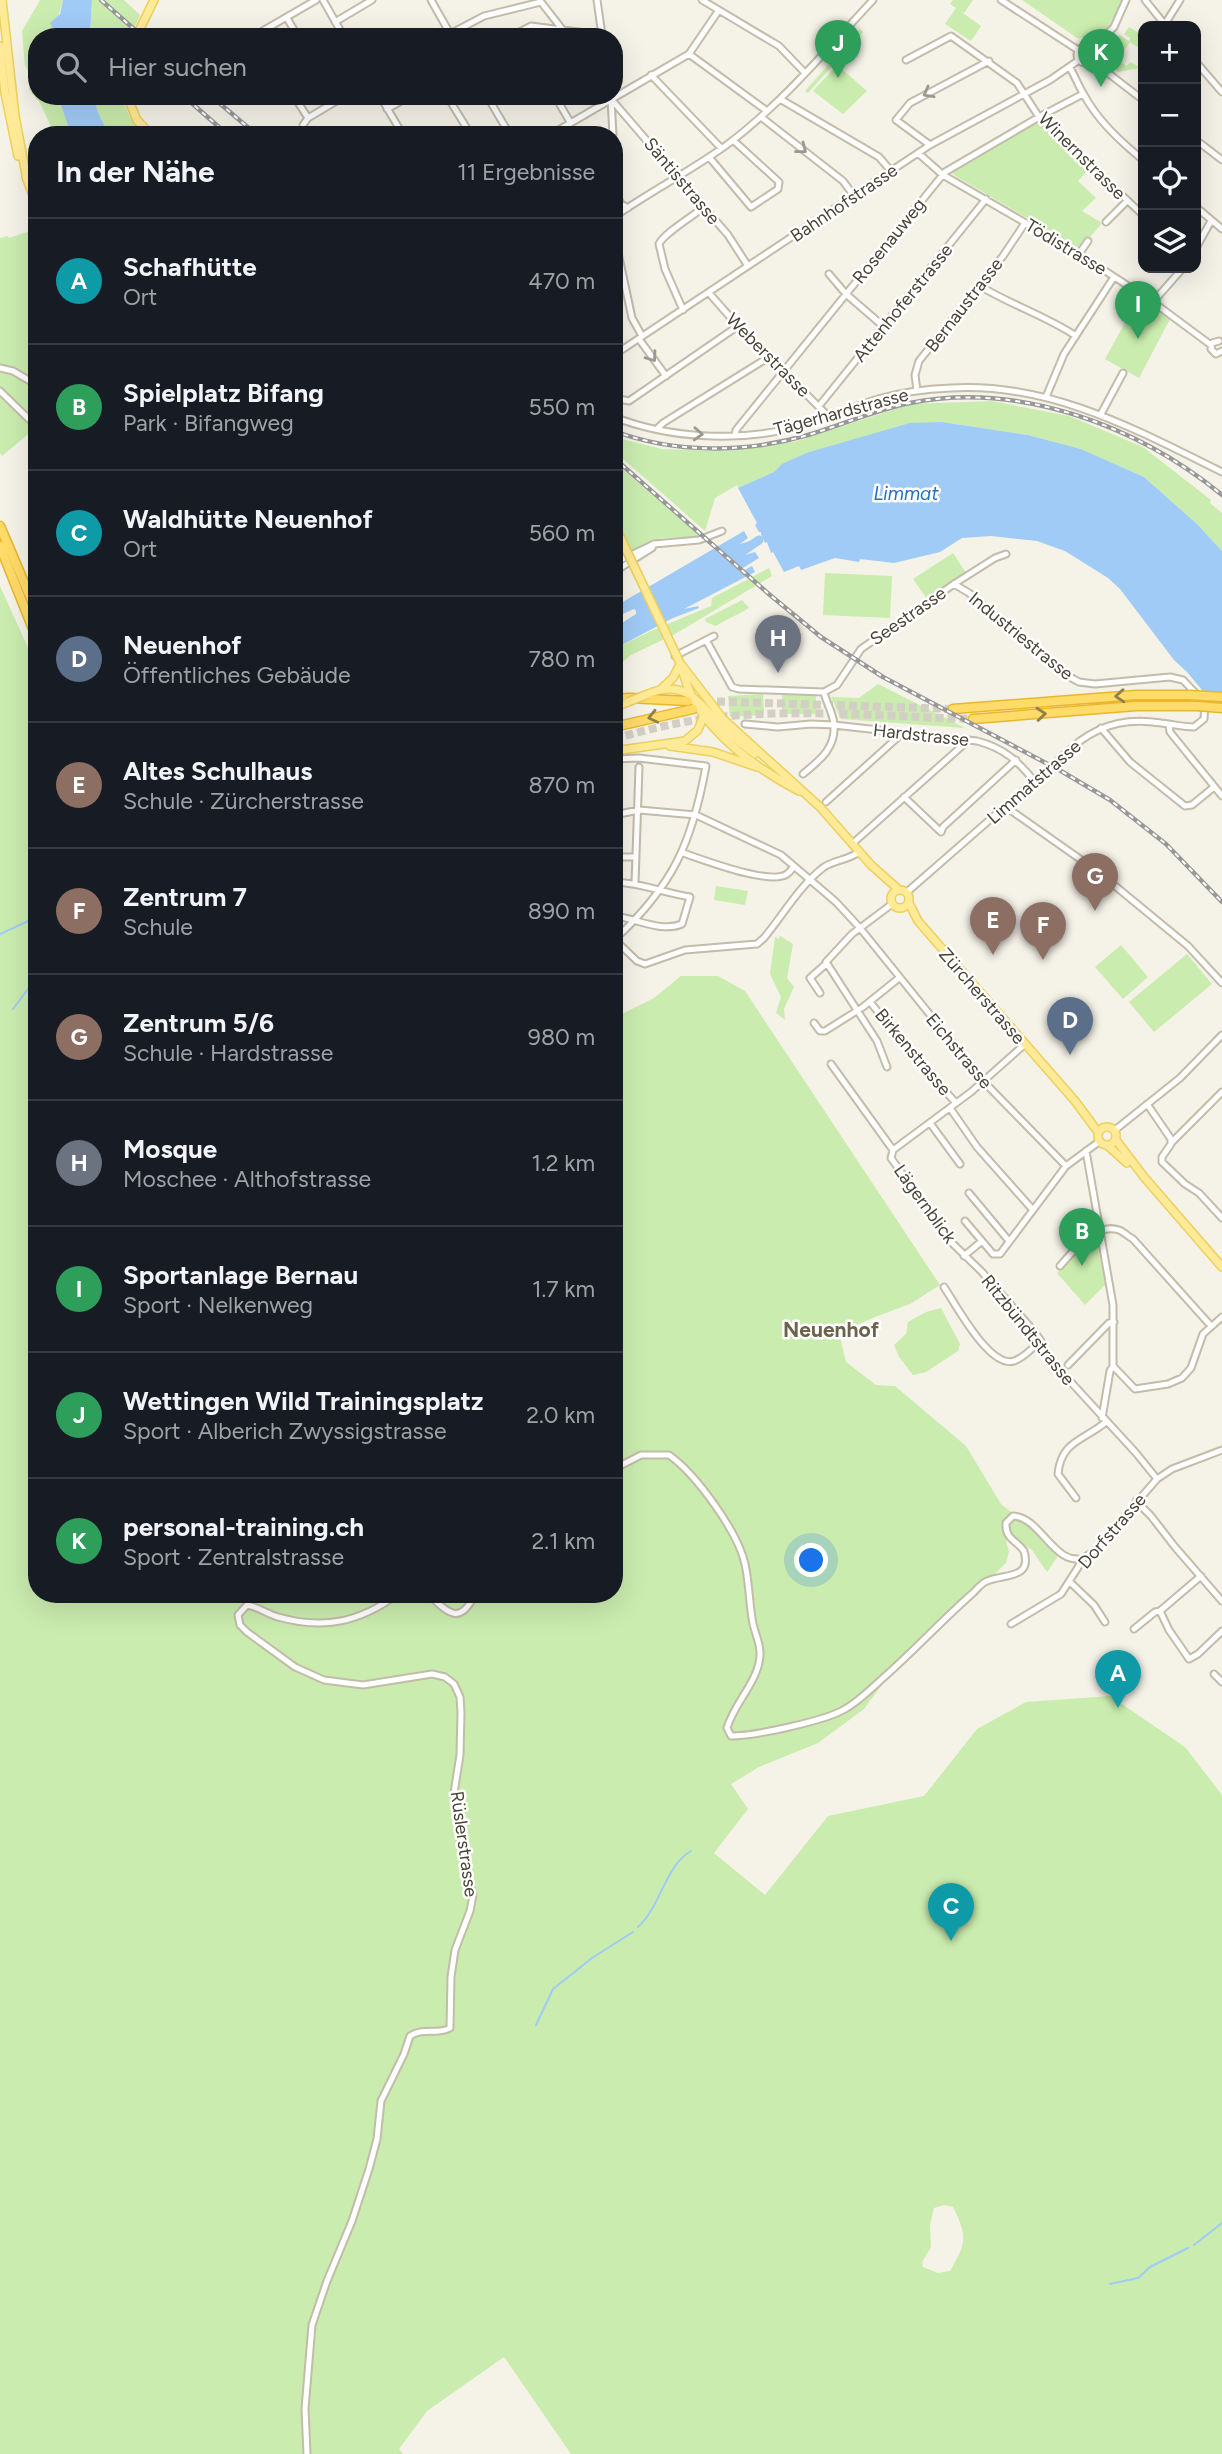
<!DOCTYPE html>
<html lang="de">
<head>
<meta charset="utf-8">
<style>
	:root { --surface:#171b24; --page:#20242c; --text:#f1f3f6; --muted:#9ea1a6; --line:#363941; --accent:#8c9099 }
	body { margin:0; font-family:Figtree,sans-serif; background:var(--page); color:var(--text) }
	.controls { position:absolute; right:21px; top:21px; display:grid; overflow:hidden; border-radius:14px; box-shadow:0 7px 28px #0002 }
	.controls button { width:63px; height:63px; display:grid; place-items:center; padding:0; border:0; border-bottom:2px solid var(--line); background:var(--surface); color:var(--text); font:35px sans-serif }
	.you { position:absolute; left:812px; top:1561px; width:24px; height:24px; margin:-18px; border:5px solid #fff; border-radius:50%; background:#1a73e8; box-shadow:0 0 0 10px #1a73e833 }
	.badge { display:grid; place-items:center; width:46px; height:46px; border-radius:50%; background:var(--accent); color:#fff; font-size:23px; font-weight:700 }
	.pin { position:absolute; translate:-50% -58px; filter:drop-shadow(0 2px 4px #0008) }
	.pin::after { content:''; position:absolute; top:37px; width:24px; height:21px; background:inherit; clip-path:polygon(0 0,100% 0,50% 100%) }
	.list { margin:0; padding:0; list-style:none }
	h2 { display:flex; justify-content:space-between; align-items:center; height:91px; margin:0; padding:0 28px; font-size:30px }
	h2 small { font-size:23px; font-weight:400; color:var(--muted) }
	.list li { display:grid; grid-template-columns:46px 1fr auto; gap:21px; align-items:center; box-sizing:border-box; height:126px; padding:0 28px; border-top:2px solid var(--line) }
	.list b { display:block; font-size:26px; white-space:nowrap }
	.list p { margin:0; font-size:23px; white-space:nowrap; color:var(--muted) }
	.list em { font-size:23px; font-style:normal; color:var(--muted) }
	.icon { flex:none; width:38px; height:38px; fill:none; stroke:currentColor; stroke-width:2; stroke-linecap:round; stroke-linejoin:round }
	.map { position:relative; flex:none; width:1222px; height:2454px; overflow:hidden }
	.search { position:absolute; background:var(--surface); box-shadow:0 7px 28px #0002; left:28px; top:28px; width:595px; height:77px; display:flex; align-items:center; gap:18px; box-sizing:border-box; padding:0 24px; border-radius:28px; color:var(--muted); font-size:26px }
	.panel { position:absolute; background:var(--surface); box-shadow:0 7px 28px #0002; left:28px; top:126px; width:595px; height:1477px; border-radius:28px }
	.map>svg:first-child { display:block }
	.green { fill:#caecae; fill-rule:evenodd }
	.water { fill:#a0cbf6 }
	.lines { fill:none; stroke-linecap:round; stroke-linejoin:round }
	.stream { stroke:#a0cbf6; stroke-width:2 }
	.river { stroke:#a0cbf6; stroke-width:9 }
	.minor-tunnel { stroke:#d3cfc4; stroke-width:5; stroke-dasharray:5 2.5; stroke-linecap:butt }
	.highway-tunnel { stroke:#d3cfc4; stroke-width:8; stroke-dasharray:8 4; stroke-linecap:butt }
	.minor-casing { stroke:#c2bca9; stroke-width:9 }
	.major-casing { stroke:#edd05e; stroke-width:10 }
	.highway-casing { stroke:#eab62d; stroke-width:11 }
	.minor { stroke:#fff; stroke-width:5 }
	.major { stroke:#ffeb97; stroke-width:7 }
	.highway { stroke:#ffdb69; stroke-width:8 }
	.rail-casing { stroke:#989898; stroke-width:4.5 }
	.rail { stroke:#fff; stroke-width:2; stroke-dasharray:5; stroke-linecap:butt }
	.major-bridge-casing { stroke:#edd05e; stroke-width:10; stroke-linecap:butt }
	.highway-bridge-casing { stroke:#eab62d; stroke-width:11; stroke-linecap:butt }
	.major-bridge { stroke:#ffeb97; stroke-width:7 }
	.highway-bridge { stroke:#ffdb69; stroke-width:8 }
	.oneway { stroke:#9b9890 }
	.oneway2 { stroke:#92804a }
	.labels { text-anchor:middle; stroke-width:5; stroke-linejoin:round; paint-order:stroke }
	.street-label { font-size:18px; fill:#494436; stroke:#fff }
	.water-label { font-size:19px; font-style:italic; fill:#256fbf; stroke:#fff }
	.quarter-label { font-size:21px; font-weight:bold; fill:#6d634c; stroke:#fff }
</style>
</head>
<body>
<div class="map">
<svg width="1222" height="2454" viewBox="0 0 1222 2454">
	<rect width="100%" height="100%" fill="#f5f2e8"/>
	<path class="green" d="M40,0H63L52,37H37V96H58L71,135H55L40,103L29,90L30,74L25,66L22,31Z
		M92,0H124L140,15L130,37H90Z
		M953,0H973L964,13L960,11L981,26L971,41L945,24L956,8L950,4Z
		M1022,0H1122C1114,23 1104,39 1077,38Z
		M1129,27L1139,33L1143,28V51L1130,42L1118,59L1126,66L1131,62L1140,68L1118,72L1108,62L1105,52L1119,35L1129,41L1130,38L1124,34Z
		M860,29L863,32L808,93L805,91Z
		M837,65L867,91L843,114L813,91Z
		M95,96H120L130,117L143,135H109L97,110Z
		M1039,118L1074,157L1076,155L1090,168L1078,181L1096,198L1082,211L1102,223L1080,249L954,175L952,172L953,169Z
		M33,230L37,237V427L2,456L0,453V238L8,236L9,238Z
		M1137,301L1170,319L1139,378L1105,359Z
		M992,401L1069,416L1143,447L1211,500L1210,503L1222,513V551L1197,524L1144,477L1081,449L1028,435L942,422L806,453L783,464L774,472L738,488L737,485L715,498L705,531L614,451V437L662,449L728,451L794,442L911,404Z
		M614,462L701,537L662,538L632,551L614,516Z
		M953,553L966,573L927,599L913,579Z
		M769,568L772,576L675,634L631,655L614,669V649L651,631L711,606L712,598Z
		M825,573L892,576L890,618L823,615Z
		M0,586L34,661L33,682L37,686V1594H614V1018L654,998L681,976H718L745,991L940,1285L910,1304L875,1317L839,1333L846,1362L876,1385L895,1386L966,1446L1001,1504L1060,1553L1047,1572L1032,1550L1011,1535L1006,1541L1009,1551L1006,1563L969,1599L901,1659L864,1709L818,1743L759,1767L731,1784L748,1809L714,1853L765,1895L828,1816L924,1796L977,1729L1026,1702L1110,1696L1185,1747L1222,1795V2454H571L504,2357L427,2411L399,2449L403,2454H0ZM944,2205L953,2207C968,2237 966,2243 950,2271L938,2273L923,2267L922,2262L931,2247L930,2225L934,2208Z
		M742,600L749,608C738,615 726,619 716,626L706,622L705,619Z
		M878,684L965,728L841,719L831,697L859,698Z
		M763,694L764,715L730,717L728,696Z
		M782,694L816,695V714H782Z
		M716,886L748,891L745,905L714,900Z
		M780,936L793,944L787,978L794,987L784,1009L785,1020L776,1013L781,997L770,974L775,937L779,939Z
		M1121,945L1148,977L1123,999L1095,967Z
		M1187,954L1212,984L1154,1032L1129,1002Z
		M1096,1234L1105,1285L1085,1305L1057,1273L1082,1245Z
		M941,1308L960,1344L958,1351L926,1372L913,1375L899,1357L894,1345L906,1334L908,1322L926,1312Z"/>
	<path class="water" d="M63,0H92L90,37H52L54,31L50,23L60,14Z
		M58,96H95L97,110L109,135H71Z
		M942,422L1028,435L1081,449L1144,477L1197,524L1222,551V714L1187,672L1174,660L1120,589L1108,578L1065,551L1037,541L991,536L962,538L940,552L894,563L860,559L859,562L835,558L801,570L799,566L784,572L773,552L771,553L767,542L765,543L761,534V532H759L755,525L757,523L738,488L774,472L782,464L806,453L910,423Z
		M744,531L748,538L740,544L750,541L753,548L745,555L755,552L759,558L738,571L741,572L752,566L755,572L684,609L698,606L699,608L673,618L614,649V628L636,614V611L634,609L614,618V607Z"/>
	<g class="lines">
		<path class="stream" d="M0,934L37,917
			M13,1009L37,977
			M638,1927C661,1906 665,1866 691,1851
			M536,2025L553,1989L592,1958L633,1932
			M1194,2245L1222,2223
			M1110,2284L1138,2278L1150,2267L1188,2248"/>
		<path class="river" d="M743,551L759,540"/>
		<path class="minor-tunnel" d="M614,649L617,651"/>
		<path class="highway-tunnel" d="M705,701L953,709
			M614,739C652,728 691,719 730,716C810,709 893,717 973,719"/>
		<g class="minor-casing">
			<path id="minor" d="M323,0L344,37
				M431,0L452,37
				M597,0L602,35
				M702,0L779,46L805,73
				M1001,0L1078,50
				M1145,0L1166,26
				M287,18L298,37
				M335,22L372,0
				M1165,24L1180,0
				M450,34L484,16L541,2L562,29
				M252,37L316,0
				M510,37L531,26L602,35
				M1077 55a8 8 0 1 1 16 0a8 8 0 1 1-16 0Z
				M1091,50L1114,27L1126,0
				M689,54L767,111
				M906,60L951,36L1017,83L1039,117L1049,127L1143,215
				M1091,60L1143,100
				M1196,62L1222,92
				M1070,68C1075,76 1078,85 1083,93C1097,120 1120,141 1143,160
				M651,75L721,148
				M294,96L308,118
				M380,96L403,135
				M447,96L471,135
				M487,96L510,135
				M555,96L570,122
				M611,99L728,235L748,266
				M611,99L613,135
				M780,99L879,157L891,171
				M387,109L410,96
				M761,117L843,181L854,196
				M303,125L308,118L345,96
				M550,135L689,54L719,10
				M1196,140L1222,160
				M930,145L896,120L910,103L989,61
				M918,153L943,175L1079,254L1153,302L1211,345
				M709,157L751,207L778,189L779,182L733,140
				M614,158L618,198L621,204L628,208
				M1196,207L1222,229
				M614,217C652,190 695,169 732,141C785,100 828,48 873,0
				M1106,222L1127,201
				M614,234L632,318L642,336
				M1196,248L1211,221
				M1079,254L1088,241
				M829,274L846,294L883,326
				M980,286C1011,305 1046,316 1076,336
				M709,293L738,326L828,416
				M1153,302L1183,268
				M683,310L665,269L659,244C663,234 693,216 704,207
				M639,339L666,376
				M1219,341L1212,343L1211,349L1216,354L1222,351
				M614,355L930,145L1050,80L1079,60
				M0,368L13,371L37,385
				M0,391L37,427
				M917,391L915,375L919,361L1003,256L1025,223
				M1046,397L1064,354L1114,277
				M614,398L629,401L738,326
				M819,406L986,199
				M1101,414L1123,373
				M614,417C668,438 736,442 792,428C821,421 849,408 878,399C902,392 927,389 951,388C1050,382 1137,430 1222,472
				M657,429L663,423L769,357
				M735,435L736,430L945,172L1039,117L1083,94
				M614,563L654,544L699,540L722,531
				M614,572L652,548L654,544
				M706,640L732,687L739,689L824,692L837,685L861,649L954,584L995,558L1006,554
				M675,656L714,636
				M745,724L778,727L811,724L834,725L977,741C1004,748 1018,761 1035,782
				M1169,724L1170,732L1222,796
				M1101,728L1130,762L1185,806L1192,805L1214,787
				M614,759L639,758L706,766C692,843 673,886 614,940
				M803,774C820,760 836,748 834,724C833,713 826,702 824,692
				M904,797L941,832L943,827L1016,760
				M826,802L897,738L900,732
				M1006,807L1097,871L1188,946L1222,983
				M614,815L639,810L696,815L781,855L836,902L860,928L986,1084L1066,1166
				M852,844L962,746L964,739
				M683,853C702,859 770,886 787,874C790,872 792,869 794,866
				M614,857H636
				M614,882C644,883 663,893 690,897L682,924C661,933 636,918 614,916
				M635,883L639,767
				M907,892L1080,741C1105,723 1130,718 1161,723C1172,724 1183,727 1194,727L1204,719L1205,703L1183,680L1170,677L1095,684L1079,682L1066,675L969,593L954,584
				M614,939L637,961L645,964L685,950L757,944L764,938C783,915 800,885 824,867C835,860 848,860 859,852
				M820,993L810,978L826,964
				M870,1002L918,1061L956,1103
				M814,1023L820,1031H825L863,1007L899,978
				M831,1064L893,1150L971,1092L1024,1045
				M887,1067L877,1041L826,962L852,934L892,904
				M1147,1104L1171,1139V1144L1162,1157V1162L1185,1184L1199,1193L1222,1218
				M950,1108L977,1147L1033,1210
				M930,1123L960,1164
				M1115,1130L1180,1078L1222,1035
				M1172,1142L1222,1092
				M893,1150L891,1158L949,1240L982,1272L1033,1330L1041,1341L1044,1350L1058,1368L1136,1453L1157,1479
				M1086,1151L1113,1305V1366L1110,1371L1102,1418
				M969,1193L1009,1241
				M965,1221L993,1254H1000L1066,1166L1100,1141
				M964,1256L982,1241
				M1060,1266C1073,1251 1096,1222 1119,1230C1124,1232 1129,1237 1133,1239L1211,1326
				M944,1287C956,1305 990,1369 1014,1361C1024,1358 1033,1347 1041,1341
				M1068,1365L1109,1323L1114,1322
				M1113,1366L1135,1389L1168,1384L1182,1378L1191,1368L1203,1334L1222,1317
				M614,1469L641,1455H669C696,1474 738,1532 745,1564C749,1582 749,1600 752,1618C753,1630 761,1643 760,1655C759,1681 734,1703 727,1728L731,1736C754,1736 825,1721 845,1709C859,1701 871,1689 883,1678C914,1651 942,1620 973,1593C977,1589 981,1584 985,1582C1001,1573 1033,1581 1024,1551C1016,1540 1005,1539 1006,1523L1013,1516C1041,1517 1054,1567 1084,1558
				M1076,1498L1058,1474C1061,1441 1083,1441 1106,1422
				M1136,1501L1151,1516L1175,1547L1222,1601
				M1201,1576L1160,1611L1169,1630L1189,1659L1198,1654L1222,1631
				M1070,1582L1094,1605L1105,1622
				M428,1594C448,1613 460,1626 475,1594
				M1011,1624L1061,1594L1084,1558L1096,1549L1157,1479L1172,1469L1222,1450
				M1134,1629L1155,1612L1160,1611
				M1214,1674L1222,1682
				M307,2454L305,2409L312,2325L327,2281L352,2221L369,2169L377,2139L381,2101L404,2054L410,2036C423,2027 439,2035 450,2028L451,1977L455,1950L470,1911L473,1895L464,1864L455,1805L454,1793L460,1755L461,1713L460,1697L454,1684L445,1677L432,1674L363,1685L324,1680L295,1667L247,1632L240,1625L238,1615L247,1605C259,1607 267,1614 278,1617C324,1630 360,1622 398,1594"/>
		</g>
		<g class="major-casing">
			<path id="major" d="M2,0L15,116L27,180
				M136,37L154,0
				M0,46L5,93L18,156
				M127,96L137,120L151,135
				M26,177L37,206
				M680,663L723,719L820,807L871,865L898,889
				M681,666C685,679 688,691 695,702C717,740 761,771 799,791
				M661,689L673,678L680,664
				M648,694C685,678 698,702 721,726C731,737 743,745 755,754
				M614,708L628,702
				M670,746L713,752L757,767
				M614,751L685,741L698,730L704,715
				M891 899a9 9 0 1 1 18 0a9 9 0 1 1-18 0Z
				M909,903L918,921L1075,1101L1098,1132
				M1098 1136a9 9 0 1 1 18 0a9 9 0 1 1-18 0Z
				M1116,1140L1144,1177L1222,1267
				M1107,1145L1127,1163"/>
		</g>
		<g class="highway-casing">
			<path id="highway" d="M0,526L37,613
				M0,546L37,639
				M614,699L629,698L688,701
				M953,709L1136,695H1189
				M973,719L1136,706H1198
				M614,727L693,709"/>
		</g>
		<use href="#minor" class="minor"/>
		<use href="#major" class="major"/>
		<use href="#highway" class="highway"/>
		<g class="rail-casing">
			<path id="rail" d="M101,0L143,37
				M211,96L257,135
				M187,99L228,135
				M614,431C675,454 746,453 808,435C842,425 875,410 910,403C1019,381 1138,426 1222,495
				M614,458L770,595L821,637L883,677L1061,771L1110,800L1166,844L1222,902"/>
		</g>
		<use href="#rail" class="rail"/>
		<g class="major-bridge-casing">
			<path id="major-bridge" d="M614,524L680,663
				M628,702L648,694"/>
		</g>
		<g class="highway-bridge-casing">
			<path id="highway-bridge" d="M1189,695L1222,697
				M1198,706L1222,708"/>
		</g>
		<use href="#major-bridge" class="major-bridge"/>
		<use href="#highway-bridge" class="highway-bridge"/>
	</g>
	<defs><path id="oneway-chevron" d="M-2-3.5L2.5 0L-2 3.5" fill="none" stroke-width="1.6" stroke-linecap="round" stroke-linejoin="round" transform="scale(1.75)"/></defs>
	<g class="oneway">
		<use href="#oneway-chevron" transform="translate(928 93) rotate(151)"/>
		<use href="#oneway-chevron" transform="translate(802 149) rotate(38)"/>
		<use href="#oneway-chevron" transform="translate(652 357) rotate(54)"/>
		<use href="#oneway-chevron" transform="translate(698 434) rotate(3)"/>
	</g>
	<g class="oneway2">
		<use href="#oneway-chevron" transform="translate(1120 696) rotate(176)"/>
		<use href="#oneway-chevron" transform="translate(1041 714) rotate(-5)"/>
		<use href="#oneway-chevron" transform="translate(653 717) rotate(167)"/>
	</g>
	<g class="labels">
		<g class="street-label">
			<text transform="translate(1082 156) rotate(45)" y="6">Winernstrasse</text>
			<text transform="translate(682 181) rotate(50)" y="6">Säntisstrasse</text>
			<text transform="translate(844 203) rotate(-34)" y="6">Bahnhofstrasse</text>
			<text transform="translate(889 241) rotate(-51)" y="6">Rosenauweg</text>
			<text transform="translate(1066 247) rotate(31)" y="6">Tödistrasse</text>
			<text transform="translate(903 303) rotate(-51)" y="6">Attenhoferstrasse</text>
			<text transform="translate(964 305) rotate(-52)" y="6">Bernaustrasse</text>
			<text transform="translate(768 355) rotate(45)" y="6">Weberstrasse</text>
			<text transform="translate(841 412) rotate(-15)" y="6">Tägerhardstrasse</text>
			<text transform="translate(908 616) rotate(-35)" y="6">Seestrasse</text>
			<text transform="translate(1021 636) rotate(39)" y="6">Industriestrasse</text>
			<text transform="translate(921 735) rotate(6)" y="6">Hardstrasse</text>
			<text transform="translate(1034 782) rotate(-41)" y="6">Limmatstrasse</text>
			<text transform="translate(982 996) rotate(49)" y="6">Zürcherstrasse</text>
			<text transform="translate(959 1051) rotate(50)" y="6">Eichstrasse</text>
			<text transform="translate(913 1052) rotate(50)" y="6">Birkenstrasse</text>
			<text transform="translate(925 1204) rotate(54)" y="6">Lägernblick</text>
			<text transform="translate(1028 1330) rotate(51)" y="6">Ritzbündtstrasse</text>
			<text transform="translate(1112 1531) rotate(-49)" y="6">Dorfstrasse</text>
			<text transform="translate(464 1844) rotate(82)" y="6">Rüslerstrasse</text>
		</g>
		<g class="water-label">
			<text x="906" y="500">Limmat</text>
		</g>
		<g class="quarter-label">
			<text x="831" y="1337">Neuenhof</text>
		</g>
	</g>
</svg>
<div class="controls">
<button>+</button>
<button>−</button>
<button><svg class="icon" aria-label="locate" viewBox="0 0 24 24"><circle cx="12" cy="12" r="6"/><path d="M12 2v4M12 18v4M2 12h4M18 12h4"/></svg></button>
<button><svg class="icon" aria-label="layers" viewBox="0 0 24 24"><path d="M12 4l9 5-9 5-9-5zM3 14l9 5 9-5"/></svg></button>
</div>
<div class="you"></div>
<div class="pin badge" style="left:1118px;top:1708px;background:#0f9aa8">A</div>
<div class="pin badge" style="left:1082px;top:1266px;background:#2e9e5b">B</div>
<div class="pin badge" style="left:951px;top:1941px;background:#0f9aa8">C</div>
<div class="pin badge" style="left:1070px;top:1055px;background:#5c6f8a">D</div>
<div class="pin badge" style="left:993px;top:955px;background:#8d6e63">E</div>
<div class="pin badge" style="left:1043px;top:960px;background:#8d6e63">F</div>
<div class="pin badge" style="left:1095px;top:911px;background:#8d6e63">G</div>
<div class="pin badge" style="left:778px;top:673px;background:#6b7280">H</div>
<div class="pin badge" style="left:1138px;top:339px;background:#2e9e5b">I</div>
<div class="pin badge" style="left:838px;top:78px;background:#2e9e5b">J</div>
<div class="pin badge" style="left:1101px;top:87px;background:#2e9e5b">K</div>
<div class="search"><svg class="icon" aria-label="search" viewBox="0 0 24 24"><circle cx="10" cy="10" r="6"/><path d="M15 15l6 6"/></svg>Hier suchen</div>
<section class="panel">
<h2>In der Nähe<small>11 Ergebnisse</small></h2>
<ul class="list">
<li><span class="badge" style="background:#0f9aa8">A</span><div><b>Schafhütte</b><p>Ort</p></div><em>470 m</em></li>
<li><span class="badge" style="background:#2e9e5b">B</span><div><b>Spielplatz Bifang</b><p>Park · Bifangweg</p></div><em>550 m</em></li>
<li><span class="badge" style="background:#0f9aa8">C</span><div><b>Waldhütte Neuenhof</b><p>Ort</p></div><em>560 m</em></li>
<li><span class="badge" style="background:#5c6f8a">D</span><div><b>Neuenhof</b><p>Öffentliches Gebäude</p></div><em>780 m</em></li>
<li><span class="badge" style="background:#8d6e63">E</span><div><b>Altes Schulhaus</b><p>Schule · Zürcherstrasse</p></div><em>870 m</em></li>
<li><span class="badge" style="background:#8d6e63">F</span><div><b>Zentrum 7</b><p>Schule</p></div><em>890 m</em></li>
<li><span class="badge" style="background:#8d6e63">G</span><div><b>Zentrum 5/6</b><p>Schule · Hardstrasse</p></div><em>980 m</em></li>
<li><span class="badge" style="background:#6b7280">H</span><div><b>Mosque</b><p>Moschee · Althofstrasse</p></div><em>1.2 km</em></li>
<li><span class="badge" style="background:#2e9e5b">I</span><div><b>Sportanlage Bernau</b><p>Sport · Nelkenweg</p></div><em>1.7 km</em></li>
<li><span class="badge" style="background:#2e9e5b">J</span><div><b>Wettingen Wild Trainingsplatz</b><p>Sport · Alberich Zwyssigstrasse</p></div><em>2.0 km</em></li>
<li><span class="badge" style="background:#2e9e5b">K</span><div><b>personal-training.ch</b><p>Sport · Zentralstrasse</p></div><em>2.1 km</em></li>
</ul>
</section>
</div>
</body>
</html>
